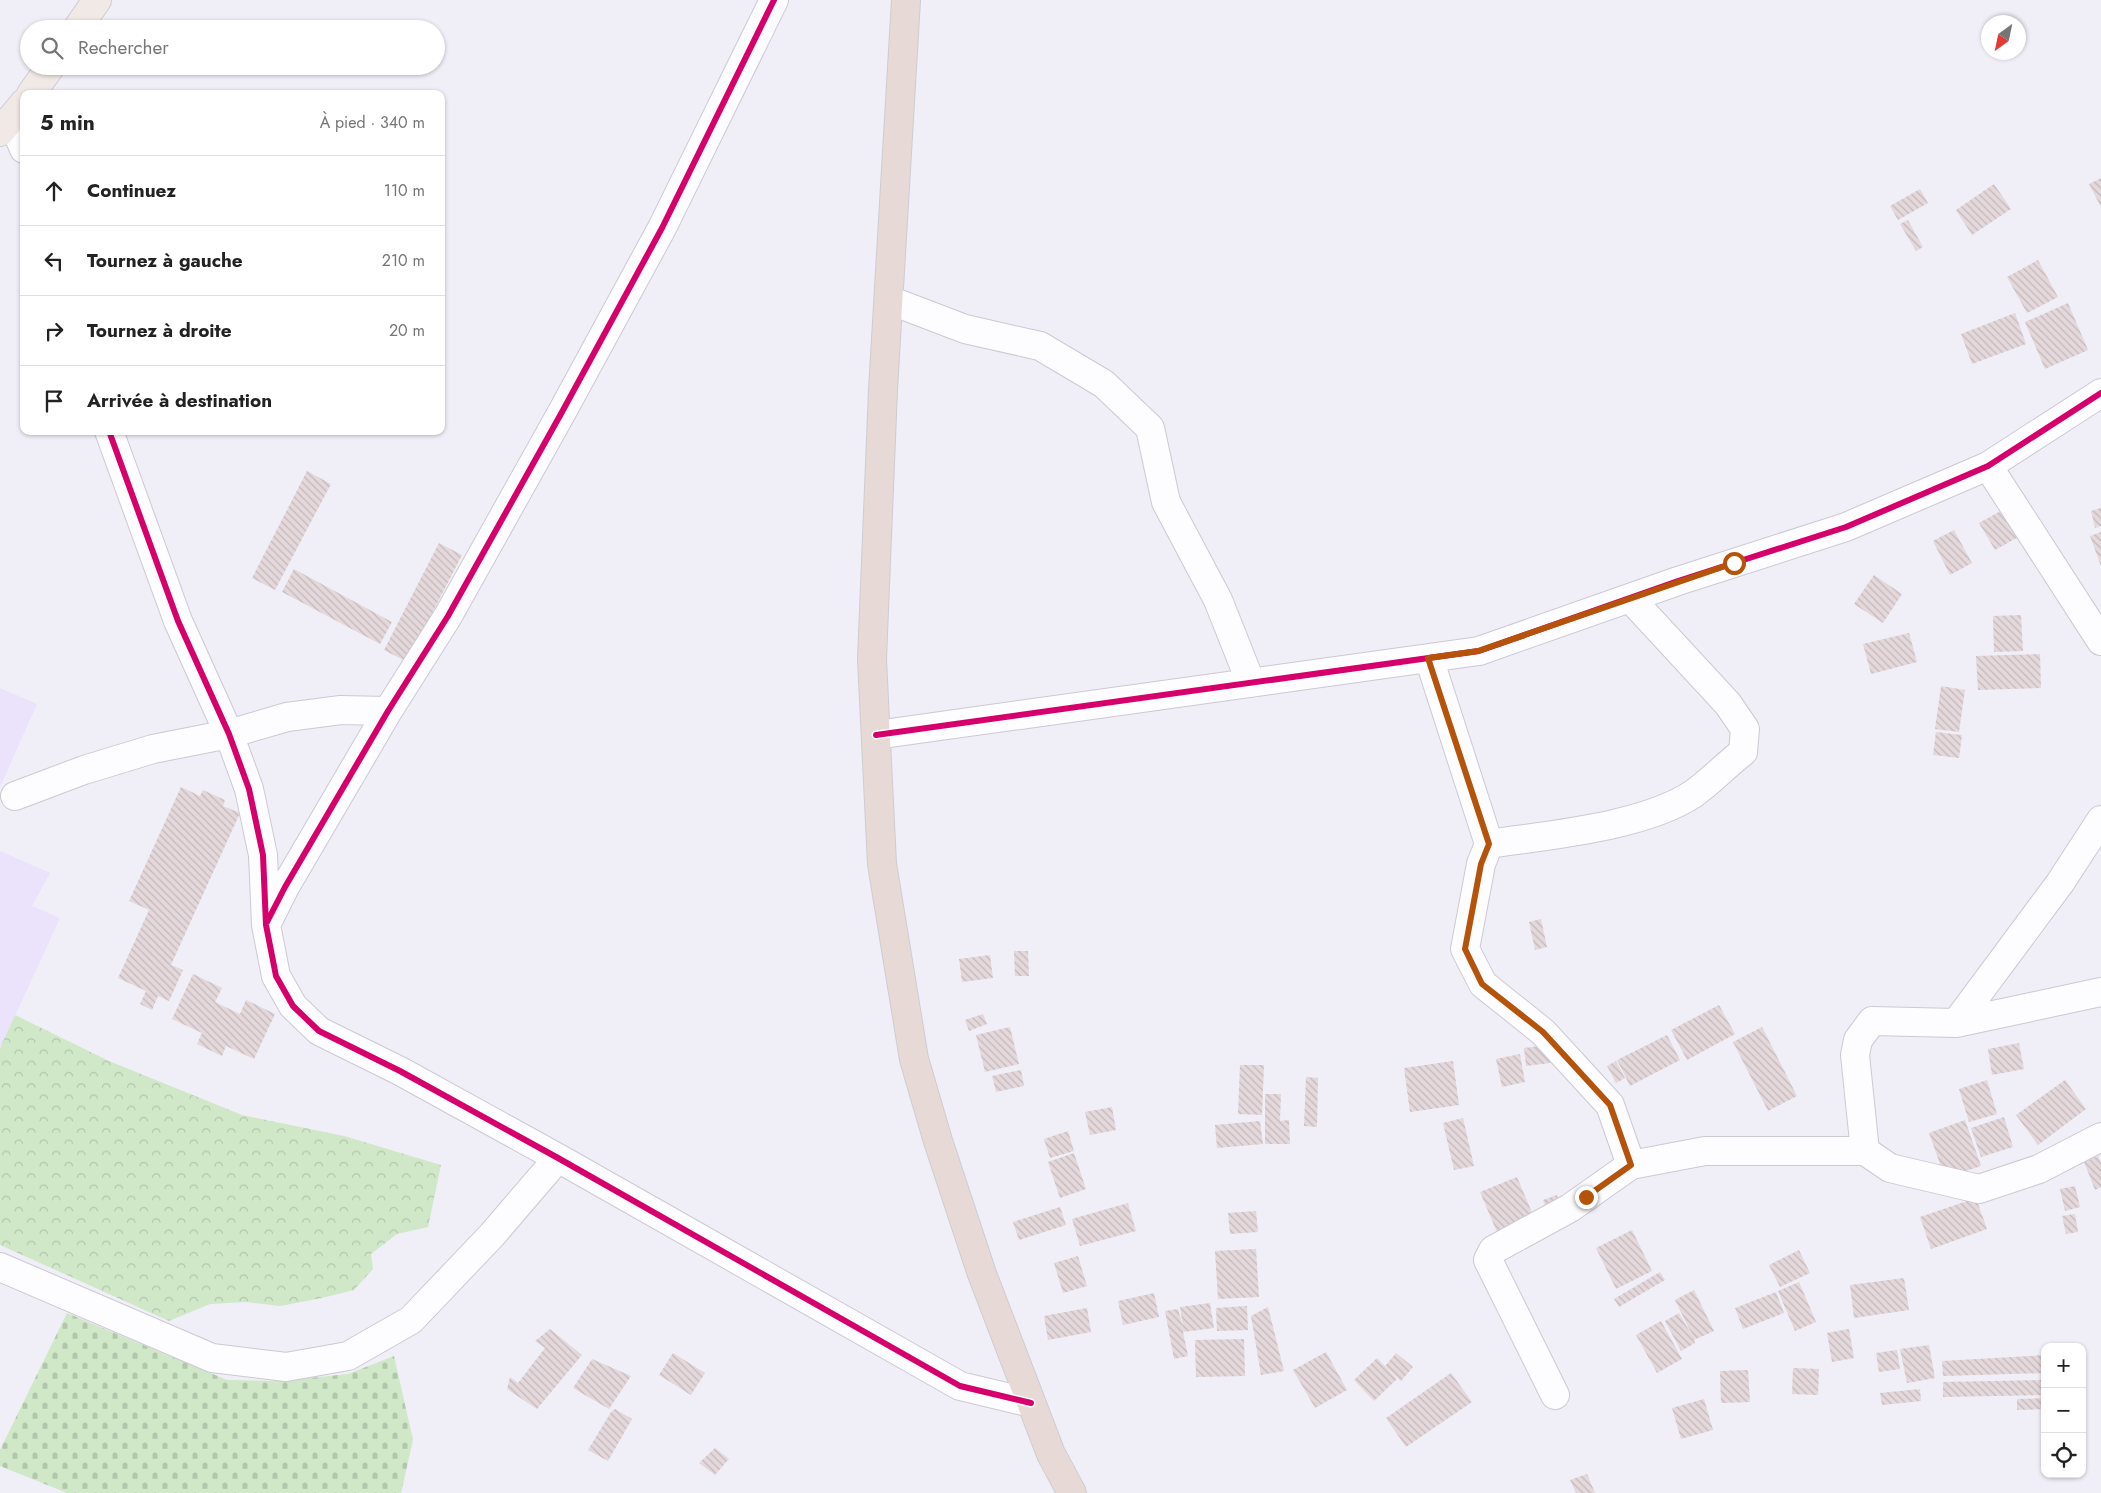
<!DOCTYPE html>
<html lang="fr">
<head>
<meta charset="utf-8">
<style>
	:root { --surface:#fff; --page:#f2f2f2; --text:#222; --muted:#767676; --line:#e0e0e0 }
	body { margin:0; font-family:Jost,sans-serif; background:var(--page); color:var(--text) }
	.controls { position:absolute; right:15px; bottom:15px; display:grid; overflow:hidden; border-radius:10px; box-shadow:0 1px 4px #0004 }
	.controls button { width:45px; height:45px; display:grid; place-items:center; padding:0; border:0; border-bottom:1px solid var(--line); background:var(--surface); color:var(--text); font:25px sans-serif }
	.compass { position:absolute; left:1981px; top:15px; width:45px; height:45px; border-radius:50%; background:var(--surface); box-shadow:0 1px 4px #0004; rotate:213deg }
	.stop { position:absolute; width:15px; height:15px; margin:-11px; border:4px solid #b45309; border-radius:50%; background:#fff }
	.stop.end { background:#b45309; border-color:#fff; box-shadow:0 1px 5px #0008 }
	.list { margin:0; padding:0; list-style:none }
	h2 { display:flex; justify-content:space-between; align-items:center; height:65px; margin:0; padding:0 20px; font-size:21px }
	h2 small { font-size:16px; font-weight:400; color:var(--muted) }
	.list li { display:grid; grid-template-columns:32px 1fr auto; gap:15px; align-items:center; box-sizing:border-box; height:70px; padding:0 20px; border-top:1px solid var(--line) }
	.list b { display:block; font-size:19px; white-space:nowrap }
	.list em { font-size:16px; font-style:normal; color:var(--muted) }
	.icon { flex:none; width:28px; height:28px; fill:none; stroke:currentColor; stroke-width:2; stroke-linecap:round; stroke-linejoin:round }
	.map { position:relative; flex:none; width:2101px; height:1493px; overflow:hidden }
	.search { position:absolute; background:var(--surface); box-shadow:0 1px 4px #0004; left:20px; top:20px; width:425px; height:55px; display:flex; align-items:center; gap:12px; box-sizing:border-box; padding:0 18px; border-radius:28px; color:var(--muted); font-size:19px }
	.panel { position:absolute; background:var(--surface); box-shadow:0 1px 4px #0004; left:20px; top:90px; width:425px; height:345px; border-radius:10px }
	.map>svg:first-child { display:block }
	.built { fill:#eae3fb }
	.forest { fill:url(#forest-crowns) }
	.cemetery { fill:url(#cemetery-stones) }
	.building { fill:url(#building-back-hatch) }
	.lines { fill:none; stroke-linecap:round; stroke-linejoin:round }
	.minor-casing { stroke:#ccc9d3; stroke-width:30 }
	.major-casing { stroke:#ceccd1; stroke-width:30 }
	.highway-casing { stroke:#ceccd1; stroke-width:30 }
	.minor { stroke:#fdfcfe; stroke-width:28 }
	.major { stroke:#f0e9e6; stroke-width:28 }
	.highway { stroke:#e7dad6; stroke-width:28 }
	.cycleway-casing { stroke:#fff; stroke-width:9 }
	.cycleway { stroke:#d6006c; stroke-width:6 }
	.route { stroke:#b45309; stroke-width:6 }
</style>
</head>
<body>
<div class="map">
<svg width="2101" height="1493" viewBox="0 0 2101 1493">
	<defs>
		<pattern id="forest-crowns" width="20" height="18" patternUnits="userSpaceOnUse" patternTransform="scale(1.25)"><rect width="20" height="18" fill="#d0e8c8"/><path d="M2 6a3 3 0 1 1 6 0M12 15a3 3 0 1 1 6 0" fill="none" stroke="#b1c6ab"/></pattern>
		<pattern id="cemetery-stones" width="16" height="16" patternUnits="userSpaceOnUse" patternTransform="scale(1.25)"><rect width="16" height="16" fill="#d0e8c8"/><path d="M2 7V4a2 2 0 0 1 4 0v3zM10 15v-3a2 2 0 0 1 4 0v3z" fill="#b1c6ab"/></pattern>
		<pattern id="building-back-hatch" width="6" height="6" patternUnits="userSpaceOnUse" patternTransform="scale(1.25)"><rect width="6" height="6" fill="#e4d8db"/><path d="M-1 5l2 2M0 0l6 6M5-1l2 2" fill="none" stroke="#c2b8bb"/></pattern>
	</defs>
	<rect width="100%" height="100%" fill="#f0eef7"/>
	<path class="built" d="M0,688L37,704L0,787Z
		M0,851L50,873L32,906L60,918L0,1048Z"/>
	<path class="forest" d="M15,1015L109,1061L242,1115L344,1136L441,1165L428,1227L397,1234L371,1254L373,1269L354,1290L322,1298L280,1306L246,1302L210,1304L169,1321L0,1245V1048Z"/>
	<path class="cemetery" d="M67,1313L227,1380L280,1381L348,1374L394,1356L413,1440L401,1493H67L0,1466V1450Z"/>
	<path class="building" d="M2101,178V207L2089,184Z
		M1994,184L2011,209L1972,235L1956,210Z
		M1920,189L1928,203L1898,220L1890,206Z
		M1908,220L1923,247L1916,251L1900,224Z
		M2038,260L2058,297L2027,313L2007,277Z
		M2068,303L2088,350L2045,369L2025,322Z
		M2015,313L2026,344L1972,364L1961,334Z
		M307,471L331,484L275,590L252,578Z
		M2006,508L2022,535L1995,550L1979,523Z
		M2101,508V526L2095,528L2091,511Z
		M1954,530L1972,563L1950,575L1933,541Z
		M2101,532V566L2090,536Z
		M439,543L462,555L407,662L384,650Z
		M294,569L392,622L380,644L282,592Z
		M1874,575L1902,594L1883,623L1854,604Z
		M2021,615L2023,651L1994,652L1993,616Z
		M1909,633L1917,662L1871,674L1863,644Z
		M2040,654L2041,688L1978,690L1976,656Z
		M1941,686L1965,690L1959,732L1935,729Z
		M1936,732L1962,735L1959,758L1933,755Z
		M181,787L200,796L203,790L225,800L223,806L240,813L171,965L183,970L169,1001L158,996L152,1010L140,1004L146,991L118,978L149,910L129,901Z
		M1541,919L1547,947L1535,950L1529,922Z
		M1014,951H1028L1029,976H1015Z
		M990,955L993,978L962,982L959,959Z
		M193,974L222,988L215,1002L240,1014L246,1000L275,1014L254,1059L226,1046L222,1056L197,1044L202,1033L172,1019Z
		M1719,1005L1735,1034L1687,1060L1671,1030Z
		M983,1014L987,1024L969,1031L965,1020Z
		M1010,1027L1019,1064L985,1072L976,1035Z
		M1762,1027L1797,1096L1768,1111L1733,1042Z
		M1667,1035L1680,1060L1630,1086L1617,1060Z
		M2019,1043L2024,1069L1992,1075L1988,1049Z
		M1548,1045L1550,1063L1526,1066L1524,1048Z
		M1520,1054L1525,1082L1502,1087L1496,1059Z
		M1453,1061L1459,1105L1410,1112L1404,1068Z
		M1616,1061L1625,1078L1616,1083L1607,1066Z
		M1240,1065H1264L1262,1115L1238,1114Z
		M1021,1070L1024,1086L996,1092L992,1076Z
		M1306,1077L1318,1078L1317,1127L1304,1126Z
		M1987,1080L1997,1114L1969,1122L1959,1089Z
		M2065,1080L2086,1109L2038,1145L2016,1115Z
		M1265,1094H1281L1280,1121L1289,1120L1290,1144H1265Z
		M1112,1107L1116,1130L1090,1135L1085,1112Z
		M2004,1117L2013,1147L1981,1157L1971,1128Z
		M1463,1118L1474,1166L1454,1170L1443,1123Z
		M1965,1120L1981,1166L1945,1178L1929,1133Z
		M1260,1121L1263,1144L1217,1148L1215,1125Z
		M1068,1131L1074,1151L1050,1158L1044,1139Z
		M1074,1153L1086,1189L1060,1198L1048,1162Z
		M2098,1156L2101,1163V1187L2095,1190L2084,1162Z
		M1517,1177L1536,1222L1499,1237L1480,1192Z
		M2075,1186L2080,1207L2065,1211L2060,1189Z
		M1557,1195L1563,1213L1549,1217L1543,1200Z
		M1976,1198L1987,1229L1931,1249L1920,1217Z
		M1128,1203L1136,1231L1080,1246L1072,1219Z
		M1060,1207L1066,1225L1019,1240L1013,1222Z
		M1256,1211L1258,1232L1230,1234L1228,1213Z
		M2075,1214L2078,1232L2066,1234L2062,1216Z
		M1632,1230L1652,1271L1616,1289L1596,1248Z
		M1256,1249L1259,1297L1218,1299L1215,1251Z
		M1799,1250L1810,1273L1780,1287L1769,1265Z
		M1078,1256L1087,1286L1063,1293L1054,1263Z
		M1660,1272L1665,1280L1619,1307L1614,1299Z
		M1904,1278L1909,1310L1854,1318L1850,1285Z
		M1799,1282L1816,1322L1795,1331L1778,1291Z
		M1694,1290L1714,1331L1694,1340L1695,1343L1681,1351L1665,1321L1679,1313L1693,1337L1675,1300Z
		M1776,1292L1784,1313L1743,1329L1735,1308Z
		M1154,1293L1159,1317L1123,1325L1118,1301Z
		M1210,1303L1214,1328L1183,1332L1188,1356L1174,1359L1165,1311L1178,1309L1183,1327L1180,1307Z
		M1247,1306L1248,1330L1217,1331L1216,1308Z
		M1268,1307L1284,1371L1261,1375L1251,1316Z
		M1087,1308L1091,1332L1048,1340L1044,1316Z
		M1661,1321L1682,1359L1657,1373L1636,1335Z
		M550,1329L582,1355L537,1409L507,1389L510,1377L518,1383L545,1348L535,1341Z
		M1849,1329L1854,1358L1832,1362L1827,1333Z
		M1244,1339L1245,1376L1196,1377L1195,1340Z
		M1929,1345L1935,1378L1907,1383L1900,1349Z
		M1897,1350L1900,1369L1879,1372L1876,1353Z
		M1326,1352L1347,1390L1315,1408L1293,1370Z
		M673,1353L705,1373L691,1395L659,1375Z
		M1396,1353L1413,1367L1401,1381L1385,1366Z
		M2045,1355V1373L1943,1376L1942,1361Z
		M1377,1358L1397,1379L1374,1401L1354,1380Z
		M592,1359L631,1376L609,1409L573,1388Z
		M1793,1368L1819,1369L1818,1395L1792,1394Z
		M1748,1370L1750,1402L1721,1403L1720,1371Z
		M1451,1373L1472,1402L1406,1447L1386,1418Z
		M2045,1380V1395L1943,1397V1382Z
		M1920,1389L1921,1401L1882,1405L1880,1393Z
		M2045,1398V1409L2017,1410V1399Z
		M1704,1399L1713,1430L1681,1439L1672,1408Z
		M615,1409L632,1419L608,1461L588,1450L611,1412Z
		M715,1448L729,1459L715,1475L699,1463Z
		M1587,1474L1595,1493H1576L1570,1480Z"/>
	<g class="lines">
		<g class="minor-casing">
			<path id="minor" d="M11,119L24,149
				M889,300L965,329L1040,346L1104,384L1150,428L1166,502L1218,600L1251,683
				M109,431L178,621L229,734L249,789L263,855L266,925L276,976L293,1006L319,1031L400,1071L558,1158L960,1386L1031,1403
				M1988,466L2101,641
				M1429,658L1489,844L1481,864L1465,949L1483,984L1543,1032L1610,1105L1631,1165
				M876,735L1479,651L1678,581L1846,527L1988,466L2101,393
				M15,796L84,770L153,749L229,734L287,717L341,710L388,711
				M1489,844C1548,835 1643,827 1693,794C1710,782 1726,765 1743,752L1745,729L1728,704L1630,598
				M267,923L285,887L388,711L448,616L562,412L662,228L774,0
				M1956,1023L2060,883L2101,820
				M1865,1151L1855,1055L1858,1040L1872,1021L1956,1023L2101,992
				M0,1267L212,1358L286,1367L348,1356L411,1320L492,1235L558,1158
				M1555,1395L1488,1260L1493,1250L1570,1208L1631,1165L1705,1151H1865L1890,1168L1979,1189L2039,1169L2101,1137"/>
		</g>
		<g class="major-casing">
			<path id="major" d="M77,29L97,0
				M31,94L51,66
				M0,132L24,103"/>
		</g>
		<g class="highway-casing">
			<path id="highway" d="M906,0L883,390L872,659L882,864L914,1059L938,1141L982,1274L1051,1454L1072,1493"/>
		</g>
		<use href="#minor" class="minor"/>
		<use href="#major" class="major"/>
		<use href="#highway" class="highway"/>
		<g class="cycleway-casing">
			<path id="cycleway" d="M109,431L178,621L229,734L249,789L263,855L266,925L276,976L293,1006L319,1031L400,1071L558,1158L960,1386L1031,1403
				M876,735L1479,651L1678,581L1846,527L1988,466L2101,393
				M266,924L285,887L388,711L448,616L562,412L662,228L774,0"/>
		</g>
		<use href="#cycleway" class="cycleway"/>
	</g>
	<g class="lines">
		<path class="route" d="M1586,1197L1631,1165L1610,1105L1543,1032L1482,984L1465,949L1481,864L1489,844L1428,658L1478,651L1734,563"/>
	</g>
</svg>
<div class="controls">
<button>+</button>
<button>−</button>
<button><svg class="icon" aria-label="locate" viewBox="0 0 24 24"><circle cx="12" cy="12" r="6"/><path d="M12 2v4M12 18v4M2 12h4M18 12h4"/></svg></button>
</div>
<svg class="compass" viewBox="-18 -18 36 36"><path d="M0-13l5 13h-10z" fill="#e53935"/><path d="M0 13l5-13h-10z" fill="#767676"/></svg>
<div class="stop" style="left:1734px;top:563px"></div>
<div class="stop end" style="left:1586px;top:1197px"></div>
<div class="search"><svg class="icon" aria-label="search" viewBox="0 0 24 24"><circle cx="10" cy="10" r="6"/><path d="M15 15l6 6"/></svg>Rechercher</div>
<section class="panel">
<h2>5 min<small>À pied · 340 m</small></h2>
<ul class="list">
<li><svg class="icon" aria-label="ahead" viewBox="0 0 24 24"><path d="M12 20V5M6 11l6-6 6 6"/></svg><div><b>Continuez</b></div><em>110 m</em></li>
<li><svg class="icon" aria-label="left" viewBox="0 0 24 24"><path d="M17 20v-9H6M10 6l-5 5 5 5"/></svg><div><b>Tournez à gauche</b></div><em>210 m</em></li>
<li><svg class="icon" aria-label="right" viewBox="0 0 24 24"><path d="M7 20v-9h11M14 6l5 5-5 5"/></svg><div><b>Tournez à droite</b></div><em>20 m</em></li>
<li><svg class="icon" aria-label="arrive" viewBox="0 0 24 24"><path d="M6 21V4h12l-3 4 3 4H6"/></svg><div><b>Arrivée à destination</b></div></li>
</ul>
</section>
</div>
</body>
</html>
